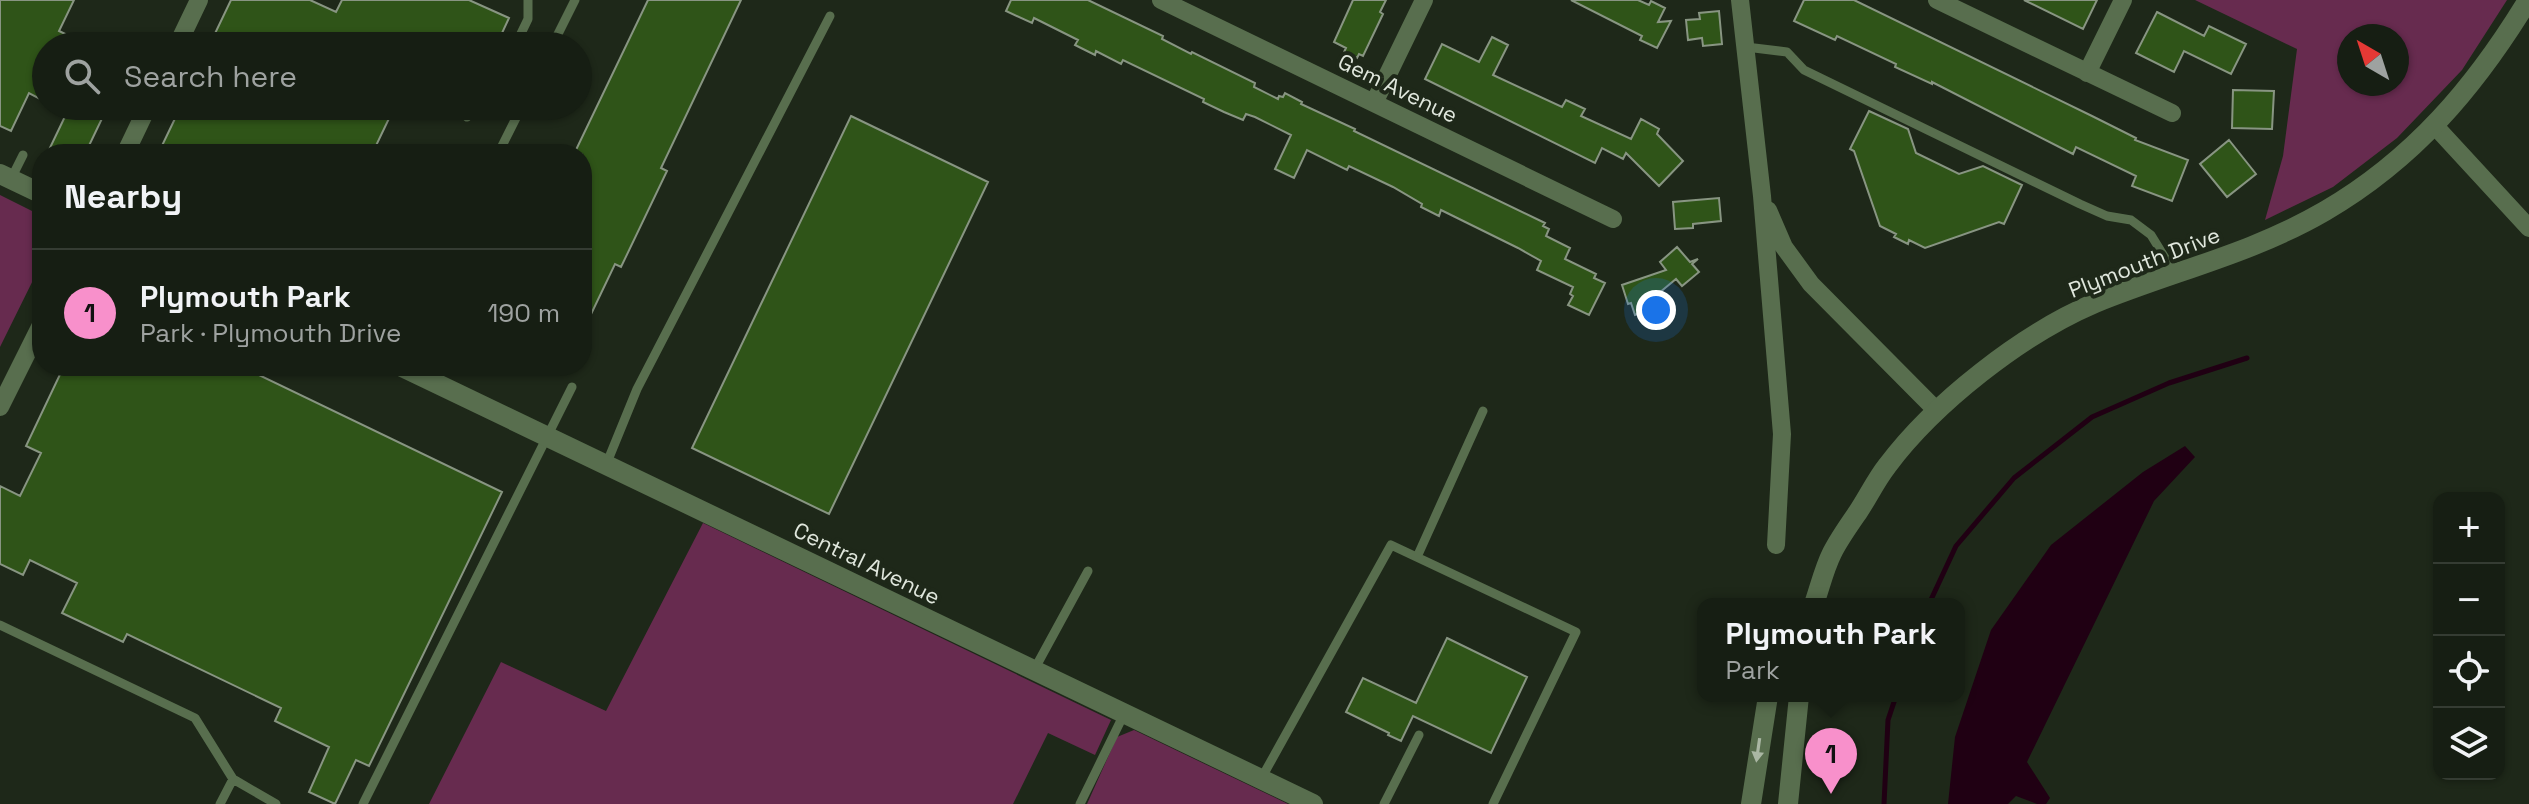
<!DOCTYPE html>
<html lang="en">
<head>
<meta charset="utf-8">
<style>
	:root { --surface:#161e13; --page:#232b21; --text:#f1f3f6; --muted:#9ea2a0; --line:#353c33; --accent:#f890cb }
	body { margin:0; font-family:"Space Grotesk",sans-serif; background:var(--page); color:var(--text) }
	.controls { position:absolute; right:24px; bottom:24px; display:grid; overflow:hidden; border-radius:16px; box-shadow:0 2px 6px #0004 }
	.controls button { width:72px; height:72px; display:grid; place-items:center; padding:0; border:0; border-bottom:2px solid var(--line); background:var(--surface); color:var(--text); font:40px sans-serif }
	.compass { position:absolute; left:2337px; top:24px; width:72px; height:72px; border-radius:50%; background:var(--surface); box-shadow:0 2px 6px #0004; rotate:321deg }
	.you { position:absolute; left:1656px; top:310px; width:28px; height:28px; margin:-20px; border:6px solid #fff; border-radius:50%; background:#1a73e8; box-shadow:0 0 0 12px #1a73e833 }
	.badge { display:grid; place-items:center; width:52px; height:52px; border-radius:50%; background:var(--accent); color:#111; font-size:26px; font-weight:700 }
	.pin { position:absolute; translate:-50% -66px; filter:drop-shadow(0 2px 4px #0008) }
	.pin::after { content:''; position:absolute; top:42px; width:28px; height:24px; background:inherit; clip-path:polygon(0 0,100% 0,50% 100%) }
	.popup { position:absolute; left:1697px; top:598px; width:268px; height:104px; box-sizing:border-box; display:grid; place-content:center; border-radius:16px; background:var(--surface); filter:drop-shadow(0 2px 6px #0005); font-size:26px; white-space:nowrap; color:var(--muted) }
	.popup b { font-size:30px; color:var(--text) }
	.popup::after { content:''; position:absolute; left:50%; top:100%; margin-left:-16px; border:16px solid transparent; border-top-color:var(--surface) }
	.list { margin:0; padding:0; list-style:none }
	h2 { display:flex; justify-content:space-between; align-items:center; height:104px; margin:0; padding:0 32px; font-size:34px }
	h2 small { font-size:26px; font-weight:400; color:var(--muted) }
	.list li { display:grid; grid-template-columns:52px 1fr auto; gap:24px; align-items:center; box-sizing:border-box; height:128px; padding:0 32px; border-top:2px solid var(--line) }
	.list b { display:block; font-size:30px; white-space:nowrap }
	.list p { margin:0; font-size:26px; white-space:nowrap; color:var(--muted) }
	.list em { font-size:26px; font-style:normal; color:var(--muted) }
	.icon { flex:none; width:44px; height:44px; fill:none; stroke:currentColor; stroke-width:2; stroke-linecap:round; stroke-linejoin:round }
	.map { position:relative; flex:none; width:2529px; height:804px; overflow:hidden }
	.search { position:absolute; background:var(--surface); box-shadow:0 2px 6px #0004; left:32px; top:32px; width:560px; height:88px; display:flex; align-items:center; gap:20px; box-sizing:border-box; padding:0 28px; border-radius:44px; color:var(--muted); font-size:30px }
	.panel { position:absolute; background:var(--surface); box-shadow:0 2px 6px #0004; left:32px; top:144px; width:560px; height:232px; border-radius:32px }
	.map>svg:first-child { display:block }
	.green { fill:#672b4f; fill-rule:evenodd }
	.water { fill:#200013 }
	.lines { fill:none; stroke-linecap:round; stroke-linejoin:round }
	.stream { stroke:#200013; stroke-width:5 }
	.building { fill:#2f5418; stroke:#889582; stroke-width:2 }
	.service { stroke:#586e4e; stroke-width:9 }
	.minor { stroke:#586e4e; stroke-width:18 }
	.tertiary { stroke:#586e4e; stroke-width:20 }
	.oneway { fill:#aab7a4 }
	.labels { text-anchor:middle; stroke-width:8; stroke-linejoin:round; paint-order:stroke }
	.street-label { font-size:22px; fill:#e0e7dd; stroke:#1e2819 }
</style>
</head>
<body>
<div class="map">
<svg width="2529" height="804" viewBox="0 0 2529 804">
	<rect width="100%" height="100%" fill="#1e2819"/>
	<path class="green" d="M2195,0H2507L2462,70L2397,138L2333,187L2265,220L2283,156L2297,49ZM2397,36V84H2349V36Z
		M0,195L42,216V262L0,347Z
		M703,523L1111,720L1095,755L1048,733L1013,804H429L501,662L606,711Z
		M1134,730L1288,804H1087L1117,737Z"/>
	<path class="water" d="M2185,446L2195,457L2154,501L2027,762L2050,798L2046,804H2037L2016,796L2008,804H1948L1955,737L1991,630L2051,545L2143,472Z"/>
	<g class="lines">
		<path class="stream" d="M1929,604L1956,546L2014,478L2092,417L2169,383L2247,358
			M1884,804L1888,720L1896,696"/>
	</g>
	<path class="building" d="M0,0H74L59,31L90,46H46V102L29,93L11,131L0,126Z
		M231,0H310L336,12L342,0H469L509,18L496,46H209Z
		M648,0H741L661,168L667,171L621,267L615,264L582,333V154H574Z
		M1011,0H1088L1163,36L1162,39L1191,54L1192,52L1255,83L1254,87L1278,99L1279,96L1283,97L1285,93L1302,102L1301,104L1355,129L1354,131L1545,223L1543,226L1549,229L1546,236L1570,248L1565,259L1596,274L1594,278L1605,283L1589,315L1568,305L1573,296L1570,294L1573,287L1537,270L1541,261L1518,248L1441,210L1439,216L1421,207L1422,204L1393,187L1349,166L1347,170L1307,150L1294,178L1275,169L1291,135L1255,117L1246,114L1243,120L1224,112L1203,102L1204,99L1123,60L1121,64L1096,51L1095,55L1075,45L1078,40L1034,18L1032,23L1006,11Z
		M1353,0H1386L1380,12L1383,14L1363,56L1359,54L1357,58L1344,52L1346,48L1334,42Z
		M1571,0H1638L1649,5L1651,1L1665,8L1658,22L1671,21L1657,48L1640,40L1642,36Z
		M1804,0H1854L2092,116L2136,138L2135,140L2188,160L2172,201L2132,186L2136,176L2076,147L2073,154L1932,82V84L1895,67L1896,64L1837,36L1835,40L1794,21Z
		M2024,0H2097L2083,29Z
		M1719,11L1722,44L1703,46L1702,38L1688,40L1686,20L1700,19L1699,13Z
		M2157,12L2204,36L2209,26L2246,44L2231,74L2184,51L2174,72L2136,53Z
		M1492,37L1508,45L1493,75L1562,107L1566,100L1585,109L1581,116L1631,139L1641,119L1659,129L1657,134L1683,161L1659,186L1626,153L1623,159L1602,148L1595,163L1425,79L1442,44L1479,62Z
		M2233,90L2274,91L2272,129L2232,128Z
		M70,106H108L85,154H47Z
		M181,106H395L372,154H158Z
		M1869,111L1908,129L1916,153L1959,174L1983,166L2022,185L2004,224L1999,222L1925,248L1909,240L1908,244L1894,237L1896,234L1880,226L1854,151L1850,149Z
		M851,116L988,182L829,514L692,448Z
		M2229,140L2256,174L2227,197L2200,164Z
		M1719,198L1721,221L1693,224V228L1675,229L1673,202Z
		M1677,247L1690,262L1698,259L1692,264L1699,272L1682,286L1676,279L1653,298L1657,308L1635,315L1631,303L1628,304L1622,285L1666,270L1660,262Z
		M64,366H240L502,492L369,766L356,760L335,804L309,792L329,747L275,721L281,708L127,634L123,642L62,613L77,583L30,560L23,575L0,564V486L20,496L41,453L26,446Z
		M1447,638L1527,677L1491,753L1413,716L1401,741L1388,735L1389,733L1346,712L1363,678L1416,703Z"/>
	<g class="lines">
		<path class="service" d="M515,46L528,19V0
			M552,46L575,0
			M1746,47L1787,52L1804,70L2080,204L2107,216L2131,220L2151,235L2175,274
			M467,117L475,106
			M498,154L522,106
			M11,179L23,155
			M606,465L637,389L830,16
			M1417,557L1483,411
			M0,625L195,718L233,779L276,804
			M1034,670L1088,571
			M1261,779L1391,545L1576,632L1493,804
			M220,804L233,779
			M363,804L572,387
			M1080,804L1124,714
			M1384,804L1419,735"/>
		<path class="minor" d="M1161,0L1613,219
			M1740,0L1762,196L1782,434L1776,545
			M1937,0L2172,113
			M177,46L199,0
			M2087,73L2123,0
			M1374,103L1424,0
			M2435,126L2529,228
			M125,154L148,106
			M1768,210L1784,247L1811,284L1936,410
			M0,407L42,323"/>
		<path class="tertiary" d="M0,174L42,194
			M400,366L1313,804
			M1814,604C1820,587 1824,569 1832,553C1839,539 1849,525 1858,512C1868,497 1876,480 1887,466C1934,403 2022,334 2095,303C2173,271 2251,254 2325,211C2414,159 2475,87 2528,0
			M1751,804L1768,696
			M1788,804L1799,696"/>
	</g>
	<defs><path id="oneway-solid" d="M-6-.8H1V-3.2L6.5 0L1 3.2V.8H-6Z" transform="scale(2)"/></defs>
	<use class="oneway" href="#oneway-solid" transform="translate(1758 750) rotate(98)"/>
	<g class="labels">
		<g class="street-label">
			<text transform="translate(1398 88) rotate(26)" y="8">Gem Avenue</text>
			<text transform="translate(2144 262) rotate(-21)" y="8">Plymouth Drive</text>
			<text transform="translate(867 563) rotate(26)" y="8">Central Avenue</text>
		</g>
	</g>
</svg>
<div class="controls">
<button>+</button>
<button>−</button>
<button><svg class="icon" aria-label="locate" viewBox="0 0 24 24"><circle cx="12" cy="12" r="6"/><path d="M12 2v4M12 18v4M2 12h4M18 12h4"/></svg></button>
<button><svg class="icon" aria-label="layers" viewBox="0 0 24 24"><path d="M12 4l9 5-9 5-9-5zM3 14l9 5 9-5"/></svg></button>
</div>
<svg class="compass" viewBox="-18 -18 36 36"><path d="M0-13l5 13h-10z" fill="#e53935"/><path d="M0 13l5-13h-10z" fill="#9ea2a0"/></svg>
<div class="you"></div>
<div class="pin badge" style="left:1831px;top:794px">1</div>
<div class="popup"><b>Plymouth Park</b>Park</div>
<div class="search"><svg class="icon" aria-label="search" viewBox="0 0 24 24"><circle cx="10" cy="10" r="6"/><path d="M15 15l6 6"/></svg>Search here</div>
<section class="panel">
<h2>Nearby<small></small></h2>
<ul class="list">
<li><span class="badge">1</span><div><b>Plymouth Park</b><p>Park · Plymouth Drive</p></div><em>190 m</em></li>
</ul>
</section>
</div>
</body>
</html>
